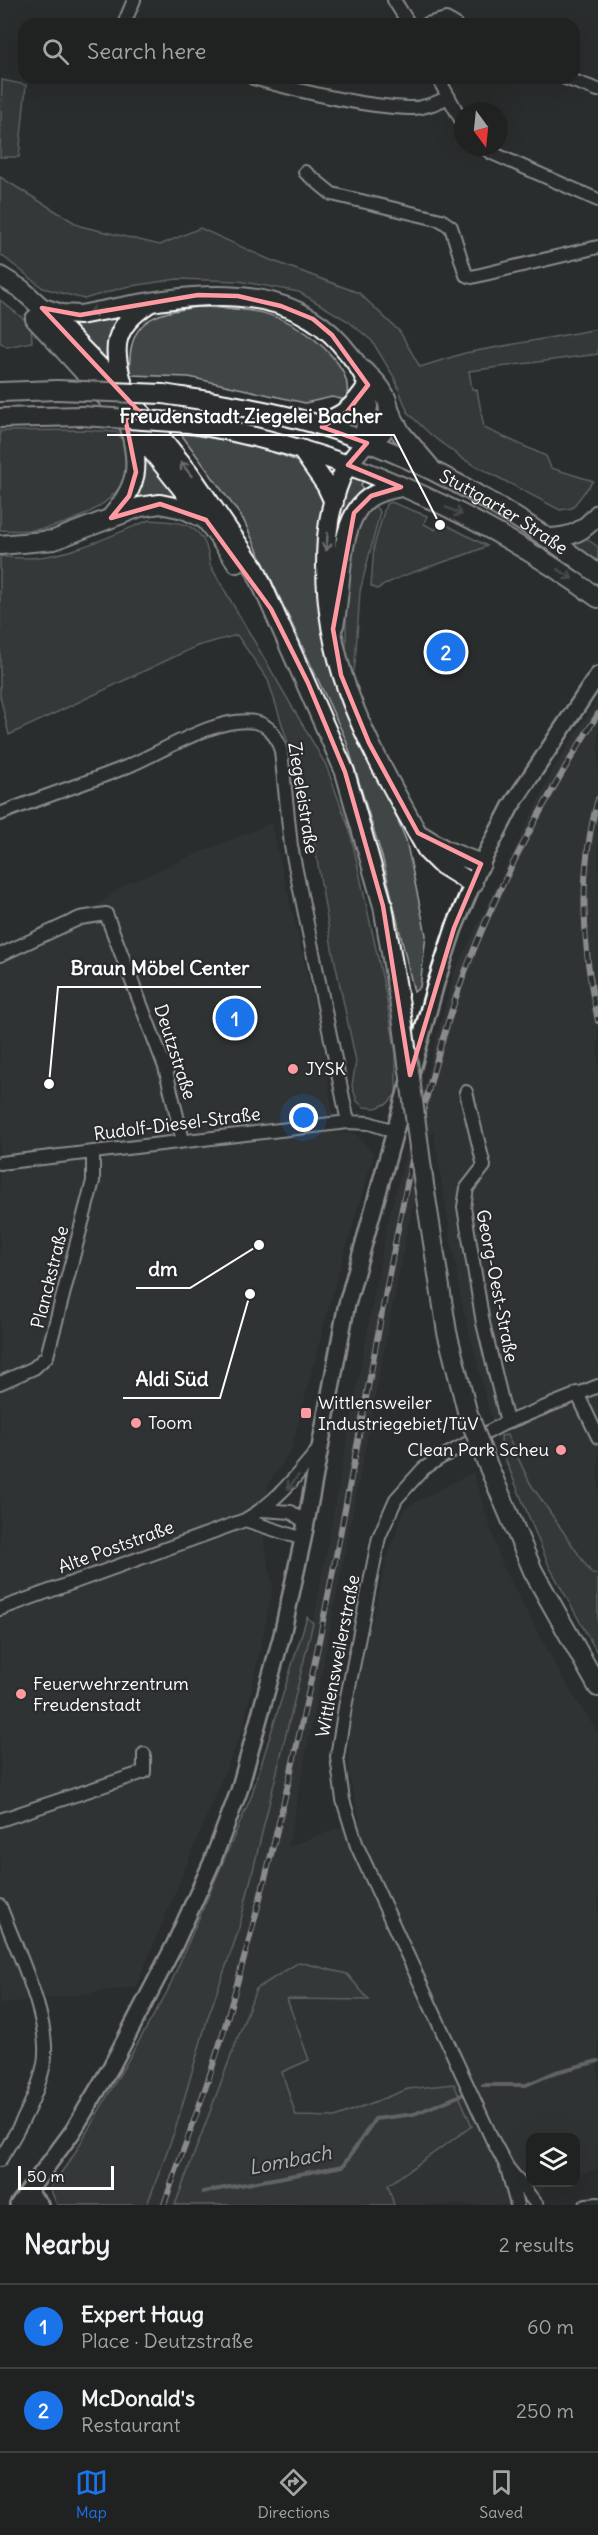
<!DOCTYPE html>
<html lang="en">
<head>
<meta charset="utf-8">
<style>
	:root { --surface:#202222; --page:#2d2f2f; --text:#f1f3f6; --muted:#a2a4a5; --line:#3d3f40; --accent:#1a73e8 }
	body { margin:0; font-family:Delius,sans-serif; background:var(--page); color:var(--text) }
	.controls { position:absolute; right:18px; bottom:18px; display:grid; overflow:hidden; border-radius:12px; box-shadow:0 6px 24px #0002 }
	.controls button { width:54px; height:54px; display:grid; place-items:center; padding:0; border:0; border-bottom:2px solid var(--line); background:var(--surface); color:var(--text); font:30px sans-serif }
	.compass { position:absolute; left:454px; top:102px; width:54px; height:54px; border-radius:50%; background:var(--surface); box-shadow:0 6px 24px #0002; rotate:165deg }
	.scale { position:absolute; left:18px; bottom:15px; width:96px; box-sizing:border-box; padding-left:6px; border:3px solid #fff; border-top:0; font-size:16px; line-height:21px; white-space:nowrap; color:#fff; -webkit-text-stroke:4px #2a2d2e; paint-order:stroke }
	.you { position:absolute; left:304px; top:1118px; width:21px; height:21px; margin:-15px; border:4px solid #fff; border-radius:50%; background:#1a73e8; box-shadow:0 0 0 9px #1a73e833 }
	.badge { display:grid; place-items:center; width:39px; height:39px; border-radius:50%; background:var(--accent); color:#fff; font-size:20px; font-weight:700 }
	.pin { position:absolute; translate:-50% -50%; border:3px solid #fff; box-shadow:0 2px 6px #0006 }
	.list { margin:0; padding:0; list-style:none }
	h2 { display:flex; justify-content:space-between; align-items:center; height:78px; margin:0; padding:0 24px; font-size:26px }
	h2 small { font-size:20px; font-weight:400; color:var(--muted) }
	.list li { display:grid; grid-template-columns:39px 1fr auto; gap:18px; align-items:center; box-sizing:border-box; height:84px; padding:0 24px; border-top:2px solid var(--line) }
	.list b { display:block; font-size:22px; white-space:nowrap }
	.list p { margin:0; font-size:20px; white-space:nowrap; color:var(--muted) }
	.list em { font-size:20px; font-style:normal; color:var(--muted) }
	.icon { flex:none; width:33px; height:33px; fill:none; stroke:currentColor; stroke-width:2; stroke-linecap:round; stroke-linejoin:round }
	.map { position:relative; flex:none; width:598px; height:2205px; overflow:hidden }
	.search { position:absolute; background:var(--surface); box-shadow:0 6px 24px #0002; left:18px; right:18px; top:18px; height:66px; display:flex; align-items:center; gap:15px; box-sizing:border-box; padding:0 21px; border-radius:18px; color:var(--muted); font-size:22px }
	.sheet { height:246px; background:var(--surface) }
	nav { display:flex; justify-content:space-around; align-items:center; box-sizing:border-box; height:84px; border-top:2px solid var(--line); background:var(--surface); font-size:16px; color:var(--muted) }
	nav a { display:grid; justify-items:center; gap:3px }
	nav .on { color:var(--accent) }
	.map>svg:first-child { display:block }
	.built { fill:#373a3b }
	.green { fill:#414445; stroke:#a0a2a2; stroke-width:1.5 }
	.lines { fill:none; stroke-linecap:round; stroke-linejoin:round }
	.stream { stroke:#a6a7a7; stroke-width:4 }
	.minor-casing { stroke:#fff; stroke-width:16 }
	.tertiary-casing { stroke:#fff; stroke-width:20 }
	.primary-casing { stroke:#fff; stroke-width:22 }
	.minor { stroke:#2a2d2e; stroke-width:12 }
	.tertiary { stroke:#2a2d2e; stroke-width:15 }
	.primary { stroke:#2a2d2e; stroke-width:18 }
	.rail-casing { stroke:#fff; stroke-width:6 }
	.rail { stroke:#2a2d2e; stroke-width:4; stroke-dasharray:11; stroke-linecap:butt }
	.primary-bridge-casing { stroke:#fff; stroke-width:22; stroke-linecap:butt }
	.primary-bridge { stroke:#2a2d2e; stroke-width:18 }
	.oneway { stroke:#6a6c6d }
	.marked { fill:none; stroke:#ff9aa2; stroke-width:4.5; stroke-linejoin:round }
	.poi-dot { fill:#ff9aa2; stroke:#2a2d2e; stroke-width:2 }
	.labels { text-anchor:middle; stroke-width:4.5; stroke-linejoin:round; paint-order:stroke }
	.street-label { font-size:18px; fill:#fff; stroke:#2a2d2e }
	.poi-label { font-size:18px; fill:#fff; stroke:#2a2d2e; text-anchor:start }
	.water-label { font-size:20px; font-style:italic; fill:#b4b6b6; stroke:#2a2d2e }
	.leader { fill:none; stroke:#fff; stroke-width:2 }
	.callout-dot { fill:#fff; stroke:#2a2d2e; stroke-width:2 }
	.callout-label { font-size:20px; text-anchor:middle; font-weight:bold; fill:#fff; stroke:#2a2d2e; stroke-width:4.5; stroke-linejoin:round; paint-order:stroke }
</style>
</head>
<body>
<div class="map">
<svg width="598" height="2205" viewBox="0 0 598 2205">
	<rect width="100%" height="100%" fill="#2a2d2e"/>
	<filter id="ink" filterUnits="userSpaceOnUse"><feTurbulence type="fractalNoise" baseFrequency=".0167" numOctaves="2"/><feDisplacementMap in="SourceGraphic" scale="12" xChannelSelector="R" yChannelSelector="G"/><feConvolveMatrix kernelMatrix="1 2 1 2 8 2 1 2 1" color-interpolation-filters="sRGB"/></filter>
	<g filter="url(#ink)">
		<path class="built" d="M598,698V1621L502,1461L461,1300L433,1129L408,1226L288,1847L360,1820L349,1775L350,1715L388,1554L405,1508L473,1472L503,1567L563,1679L598,1733V2168L576,2175V2138H530V2182L549,2183L527,2205H394L388,2185L472,2126L408,2089L335,2117L296,2116L281,2072L176,2205H146L175,2130L208,2017L238,1932L313,1623L387,1225L454,973L555,767Z
			M271,823L322,1037L335,1133L356,1134L374,1154L333,1291L291,1450L268,1484L264,1542L273,1588L243,1728L136,1987L0,2004V948L97,905L128,883Z"/>
		<path class="green" d="M2,80L26,85L19,157H0Z
			M0,177L80,226L160,245L200,228L268,259L359,293L400,332L420,367L465,353L598,329V354L469,371L472,389L477,390L484,428L546,456L551,468L593,481L572,508L560,510L463,459L431,435L408,413L394,377L372,341L348,321L299,292L239,281L177,279L125,287L84,299L43,288L0,254Z
			M0,300L31,325L32,342L7,347L0,342Z
			M198,307C253,308 291,312 330,354C342,367 351,381 346,400L332,397L305,403L189,377L130,375C126,321 151,313 198,307Z
			M123,312L108,347V362L70,324L71,321Z
			M84,430L117,432C121,438 126,445 128,453C135,494 84,519 51,527C35,531 17,531 0,530V431Z
			M181,434C212,436 277,450 304,465C313,470 320,482 326,490L323,622L337,689L381,780L406,840L426,935L420,987L414,992L383,860L346,740L243,519Z
			M144,452L183,500L151,496L135,499L143,477Z
			M349,475L364,478L361,485L363,492L329,593L331,547Z
			M391,502L427,516L424,524L435,530L441,522L487,546C450,563 412,568 377,589L371,586L374,546L386,504Z
			M373,504L380,512L360,591L355,665L353,674L349,675L346,658V602L355,524Z
			M149,520C186,522 206,524 210,565L326,765L350,831L385,990L396,1054V1094L388,1103L376,1108L364,1107L357,1101L352,1086L356,1061L332,948L308,806L268,680L237,635L197,646L9,735L0,696V556C50,566 104,539 149,520Z
			M586,538L598,547V562L574,544Z
			M507,1435L530,1483L592,1574H598V1654L549,1566L502,1451L501,1436Z
			M307,1617L313,1623L238,1932L208,2017L175,2130L147,2205H57L50,2188L73,2156L167,1992L251,1797Z
			M299,1962L347,1974L369,2000L287,1999L309,2060L282,2072L296,2116L335,2117L408,2089L454,2084L472,2126L388,2185L394,2205H175L256,1989Z"/>
		<g class="lines">
			<path class="stream" d="M483,2085H526L556,2072L598,2061
				M203,2192L343,2166L375,2119L414,2114L464,2094"/>
			<g class="minor-casing">
				<path id="minor" d="M394,0L409,24
					M128,24L126,19L134,0
					M427,24L446,19L455,24
					M253,78C299,91 360,106 408,108C422,109 436,103 449,97
					M438,78L463,123
					M565,78L598,90
					M484,147L492,153L598,200
					M305,172L332,194L441,220L451,227L466,275L472,277L598,247
					M0,814C41,797 84,784 126,767C161,753 217,715 255,722C271,725 277,738 281,751L291,846L348,1122
					M0,955L80,918L106,914L165,1067L183,1141
					M466,1092L484,1166L467,1188L464,1207L483,1323L507,1422
					M0,1163L348,1122L369,1123L394,1131
					M0,1383L34,1368L47,1356L93,1181V1152
					M577,1393L598,1437
					M262,1510L291,1512L306,1523
					M245,1520L303,1539
					M0,1609L245,1520C277,1502 296,1476 319,1449
					M0,1820L144,1772V1754
					M0,1906C16,1949 52,2020 44,2064C37,2098 18,2130 0,2160
					M507,2168L517,2205
					M537,2205L507,2167L492,2139L357,1846L343,1800L337,1757L345,1707L379,1537L396,1499L423,1469L440,1458L503,1424L598,1386
					M586,2205L598,2204"/>
			</g>
			<g class="tertiary-casing">
				<path id="tertiary" d="M28,2192L40,2205
					M18,2205L73,2131L111,2067L174,1946L212,1862L239,1791L282,1635L303,1539L346,1308L436,983L454,928L481,864L511,806L598,675"/>
			</g>
			<g class="primary-casing">
				<g id="primary">
					<path d="M0,276L21,289L42,308L125,393L190,474L255,569L345,772L383,906L402,1017"/>
					<path d="M43,308L62,314L80,315C162,300 275,270 340,343C350,355 362,368 367,384C373,404 361,423 367,443"/>
					<path d="M35,319C108,396 176,476 237,563"/>
					<path d="M359,367C380,383 400,406 382,432C378,437 372,438 367,442C361,447 354,457 349,463C336,482 329,515 327,537C318,665 369,745 428,852L439,863L473,884"/>
					<path d="M124,388C112,350 111,328 148,304"/>
					<path d="M0,392L57,390"/>
					<path id="s1" d="M163,394C214,402 266,409 316,424C419,456 512,509 598,574"/>
					<path d="M389,410L401,433L430,467"/>
					<path d="M0,418L82,416"/>
					<path d="M188,423C335,448 478,510 598,598"/>
					<path d="M316,424C342,418 354,407 368,385"/>
					<path d="M301,449L326,485L334,502"/>
					<path d="M112,516C138,485 140,467 130,428"/>
					<path d="M550,538C572,537 584,531 598,514"/>
					<path d="M0,545L54,540L140,507L160,504L184,509L205,519"/>
					<path d="M334,625C343,589 336,519 370,497C379,491 391,489 401,487"/>
					<path d="M422,836L445,850L481,864"/>
					<path d="M424,1185L447,1332L467,1411"/>
					<path d="M484,1456L533,1571L598,1687"/>
				</g>
			</g>
			<use href="#minor" class="minor"/>
			<use href="#tertiary" class="tertiary"/>
			<use href="#primary" class="primary"/>
			<g class="rail-casing">
				<path id="rail" d="M598,799C578,870 582,950 598,1021
					M164,2205C185,2143 210,2082 227,2019C264,1891 295,1761 321,1631C344,1518 365,1404 386,1291C406,1184 427,1074 465,972C499,882 547,795 598,714"/>
			</g>
			<use href="#rail" class="rail"/>
			<g class="primary-bridge-casing">
				<path id="primary-bridge" d="M57,390L163,394
					M82,416L188,423
					M402,1017L424,1185
					M467,1411L484,1456"/>
			</g>
			<use href="#primary-bridge" class="primary-bridge"/>
		</g>
		<defs><path id="oneway-shaft" d="M-6 0H5M1.5-3L5.5 0L1.5 3" fill="none" stroke-width="1.6" stroke-linecap="round" stroke-linejoin="round" transform="scale(1.5)"/></defs>
		<g class="oneway">
			<use href="#oneway-shaft" transform="translate(97 311) rotate(170)"/>
			<use href="#oneway-shaft" transform="translate(186 469) rotate(-128)"/>
			<use href="#oneway-shaft" transform="translate(454 511) rotate(25)"/>
			<use href="#oneway-shaft" transform="translate(327 542) rotate(94)"/>
			<use href="#oneway-shaft" transform="translate(565 574) rotate(33)"/>
			<use href="#oneway-shaft" transform="translate(293 1482) rotate(128)"/>
		</g>
	</g>
	<path d="M0 0H598V2205H0ZM198,295L238,296L281,306L313,319L332,335L368,385L347,412L322,427L367,443L348,465L401,487L371,496L354,513L333,629L341,675L369,743L418,833L481,864L454,928L410,1075L383,906L345,772L308,683L271,609L206,520L160,504L111,518L129,496L136,472L125,417L146,419L42,308L80,315Z" fill="#2a2d2e" fill-opacity=".55" fill-rule="evenodd"/>
	<path class="marked" d="M198,295L238,296L281,306L313,319L332,335L368,385L347,412L322,427L367,443L348,465L401,487L371,496L354,513L333,629L341,675L369,743L418,833L481,864L454,928L410,1075L383,906L345,772L308,683L271,609L206,520L160,504L111,518L129,496L136,472L125,417L146,419L42,308L80,315Z"/>
	<g class="poi-dot">
		<circle cx="293" cy="1069" r="6"/>
		<rect x="300" y="1407" width="12" height="12" rx="3"/>
		<circle cx="136" cy="1423" r="6"/>
		<circle cx="561" cy="1450" r="6"/>
		<circle cx="21" cy="1694" r="6"/>
	</g>
	<g class="labels">
		<g class="street-label">
			<text dy="6" stroke="none"><textPath href="#s1" startOffset="364">Stuttgarter Straße</textPath></text>
			<text transform="translate(303 798) rotate(81)" y="6">Ziegeleistraße</text>
			<text transform="translate(175 1052) rotate(72)" y="6">Deutzstraße</text>
			<text transform="translate(177 1124) rotate(-7)" y="6">Rudolf-Diesel-Straße</text>
			<text transform="translate(50 1277) rotate(-76)" y="6">Planckstraße</text>
			<text transform="translate(497 1286) rotate(79)" y="6">Georg-Oest-Straße</text>
			<text transform="translate(116 1547) rotate(-20)" y="6">Alte Poststraße</text>
			<text transform="translate(338 1656) rotate(-79)" y="6">Wittlensweilerstraße</text>
		</g>
		<g class="poi-label">
			<text x="305" y="1075">JYSK</text>
			<text x="318" y="1409">Wittlensweiler<tspan x="318" dy="21">Industriegebiet/TüV</tspan></text>
			<text x="148" y="1429">Toom</text>
			<text x="549" y="1456" text-anchor="end">Clean Park Scheu</text>
			<text x="33" y="1690">Feuerwehrzentrum<tspan x="33" dy="21">Freudenstadt</tspan></text>
		</g>
		<g class="water-label">
			<text transform="translate(290 2160) rotate(-11)" y="7">Lombach</text>
		</g>
	</g>
	<path class="leader" d="M440 525L394 435H107M49 1084L58 987H261M259 1245L190 1288H136M250 1294L220 1398H123"/>
	<g class="callout-dot">
		<circle cx="440" cy="525" r="6"/>
		<circle cx="49" cy="1084" r="6"/>
		<circle cx="259" cy="1245" r="6"/>
		<circle cx="250" cy="1294" r="6"/>
	</g>
	<g class="callout-label">
		<text x="251" y="423">Freudenstadt Ziegelei Bacher</text>
		<text x="160" y="975">Braun Möbel Center</text>
		<text x="163" y="1276">dm</text>
		<text x="172" y="1386">Aldi Süd</text>
	</g>
</svg>
<div class="controls">
<button><svg class="icon" aria-label="layers" viewBox="0 0 24 24"><path d="M12 4l9 5-9 5-9-5zM3 14l9 5 9-5"/></svg></button>
</div>
<svg class="compass" viewBox="-18 -18 36 36"><path d="M0-13l5 13h-10z" fill="#e53935"/><path d="M0 13l5-13h-10z" fill="#a2a4a5"/></svg>
<div class="scale">50 m</div>
<div class="you"></div>
<div class="pin badge" style="left:235px;top:1018px">1</div>
<div class="pin badge" style="left:446px;top:652px">2</div>
<div class="search"><svg class="icon" aria-label="search" viewBox="0 0 24 24"><circle cx="10" cy="10" r="6"/><path d="M15 15l6 6"/></svg>Search here</div>
</div>
<section class="sheet">
<h2>Nearby<small>2 results</small></h2>
<ul class="list">
<li><span class="badge">1</span><div><b>Expert Haug</b><p>Place · Deutzstraße</p></div><em>60 m</em></li>
<li><span class="badge">2</span><div><b>McDonald's</b><p>Restaurant</p></div><em>250 m</em></li>
</ul>
</section>
<nav>
<a class="on"><svg class="icon" aria-label="map" viewBox="0 0 24 24"><path d="M3 6l6-2 6 2 6-2v14l-6 2-6-2-6 2zM9 4v14M15 6v14"/></svg>Map</a>
<a><svg class="icon" aria-label="directions" viewBox="0 0 24 24"><path d="M12 3l9 9-9 9-9-9zM9 14v-3h6M13 9l2 2-2 2"/></svg>Directions</a>
<a><svg class="icon" aria-label="saved" viewBox="0 0 24 24"><path d="M7 4h10v16l-5-4-5 4z"/></svg>Saved</a>
</nav>
</body>
</html>
